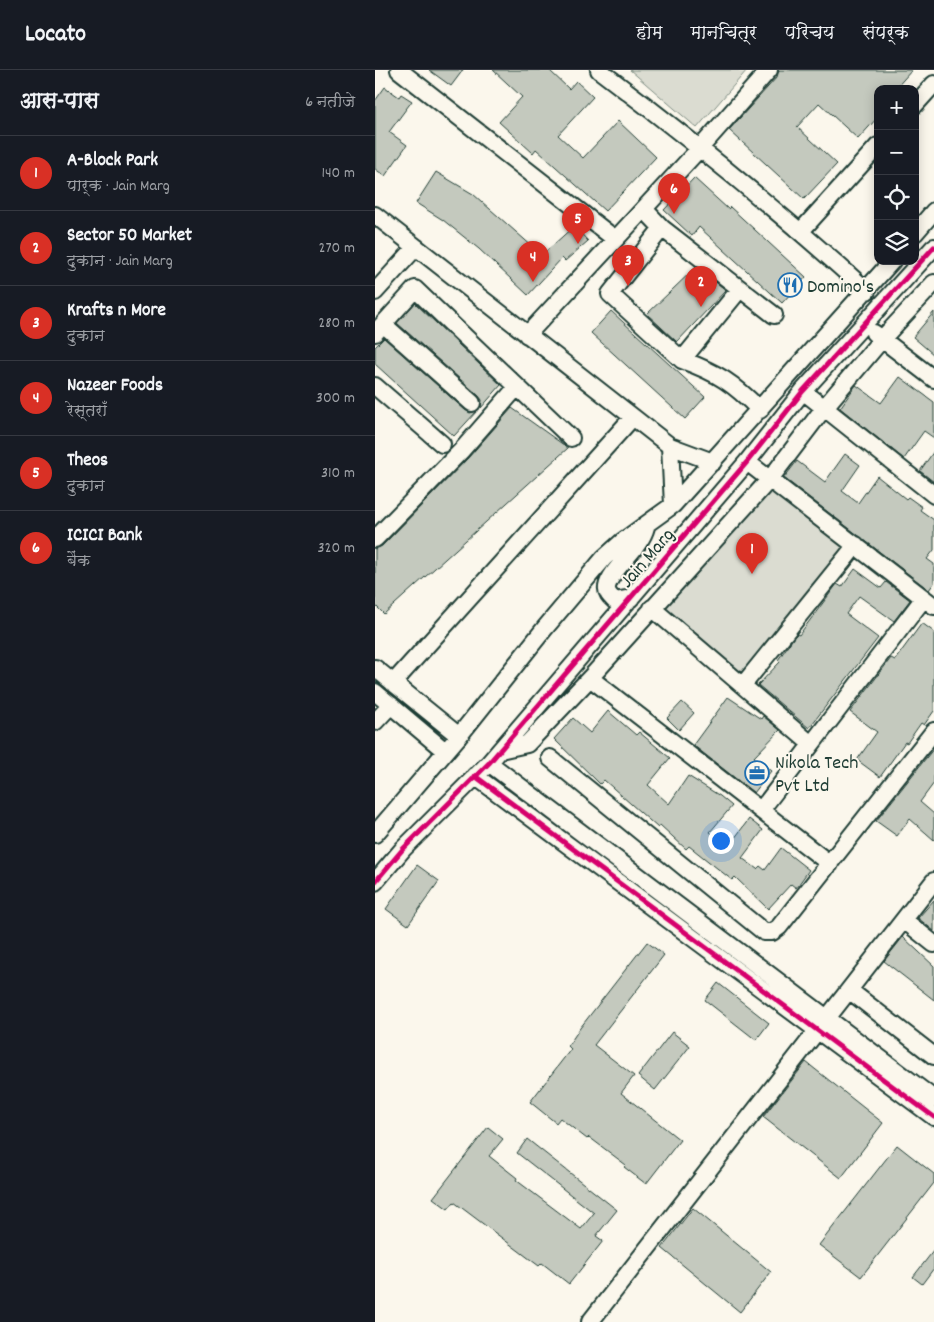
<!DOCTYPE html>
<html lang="hi">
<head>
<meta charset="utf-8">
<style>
	:root { --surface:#171b24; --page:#242831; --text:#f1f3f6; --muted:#9ea1a6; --line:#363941; --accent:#d93025 }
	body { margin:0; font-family:Dekko,"Playpen Sans Deva",sans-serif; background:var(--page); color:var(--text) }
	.controls { position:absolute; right:15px; top:15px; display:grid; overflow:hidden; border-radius:10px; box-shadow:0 2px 12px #0003 }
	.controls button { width:45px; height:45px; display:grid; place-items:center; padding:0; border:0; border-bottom:1px solid var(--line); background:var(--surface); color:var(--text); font:25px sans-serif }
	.you { position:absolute; left:345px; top:770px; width:18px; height:18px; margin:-12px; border:4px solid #fff; border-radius:50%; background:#1a73e8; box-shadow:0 0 0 8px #1a73e833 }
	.badge { display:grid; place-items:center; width:32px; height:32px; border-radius:50%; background:var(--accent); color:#fff; font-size:16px; font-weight:700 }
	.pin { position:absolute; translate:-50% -41px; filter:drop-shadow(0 1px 2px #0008) }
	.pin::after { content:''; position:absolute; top:26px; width:18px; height:15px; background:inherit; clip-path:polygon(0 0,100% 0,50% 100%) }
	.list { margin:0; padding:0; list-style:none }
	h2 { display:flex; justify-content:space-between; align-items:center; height:65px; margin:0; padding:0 20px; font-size:21px }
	h2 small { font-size:16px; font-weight:400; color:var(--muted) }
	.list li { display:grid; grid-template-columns:32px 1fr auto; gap:15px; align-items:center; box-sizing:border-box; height:75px; padding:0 20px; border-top:1px solid var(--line) }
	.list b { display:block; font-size:19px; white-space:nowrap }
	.list p { margin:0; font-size:16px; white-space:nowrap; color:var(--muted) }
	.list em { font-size:16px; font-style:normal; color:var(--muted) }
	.icon { flex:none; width:28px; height:28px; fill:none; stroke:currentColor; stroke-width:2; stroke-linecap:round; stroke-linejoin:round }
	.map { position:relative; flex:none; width:559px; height:1252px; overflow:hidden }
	header { display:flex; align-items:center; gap:30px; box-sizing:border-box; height:70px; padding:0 25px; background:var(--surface); border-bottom:1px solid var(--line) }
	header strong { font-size:24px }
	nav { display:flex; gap:28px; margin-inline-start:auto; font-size:18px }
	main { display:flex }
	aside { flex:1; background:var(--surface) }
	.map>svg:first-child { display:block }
	.green { fill:#dbdcd1; stroke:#7d8c82 }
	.building { fill:#c4c9be; stroke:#1f3d34 }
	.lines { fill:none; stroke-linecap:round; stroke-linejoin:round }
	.minor-casing { stroke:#1f3d34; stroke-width:20 }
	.minor { stroke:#fbf7ec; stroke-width:16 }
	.cycleway-casing { stroke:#fbf7ec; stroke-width:8 }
	.cycleway { stroke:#d6006c; stroke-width:5 }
	.labels { text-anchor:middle; stroke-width:4; stroke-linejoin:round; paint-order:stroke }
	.poi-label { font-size:20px; fill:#1f3d34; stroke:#fbf7ec; text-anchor:start }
	.street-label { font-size:20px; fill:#1f3d34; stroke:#fbf7ec }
</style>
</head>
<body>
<header>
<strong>Locato</strong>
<nav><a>होम</a><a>मानचित्र</a><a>परिचय</a><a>संपर्क</a></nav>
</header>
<main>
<aside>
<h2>आस-पास<small>6 नतीजे</small></h2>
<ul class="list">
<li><span class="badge">1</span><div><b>A-Block Park</b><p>पार्क · Jain Marg</p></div><em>140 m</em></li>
<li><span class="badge">2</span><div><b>Sector 50 Market</b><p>दुकान · Jain Marg</p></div><em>270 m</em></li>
<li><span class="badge">3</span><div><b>Krafts n More</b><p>दुकान</p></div><em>280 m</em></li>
<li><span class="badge">4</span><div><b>Nazeer Foods</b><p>रेस्तराँ</p></div><em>300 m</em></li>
<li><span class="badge">5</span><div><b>Theos</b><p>दुकान</p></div><em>310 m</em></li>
<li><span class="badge">6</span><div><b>ICICI Bank</b><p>बैंक</p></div><em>320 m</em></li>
</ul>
</aside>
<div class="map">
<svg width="559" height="1252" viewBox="0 0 559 1252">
	<rect width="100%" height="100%" fill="#fbf7ec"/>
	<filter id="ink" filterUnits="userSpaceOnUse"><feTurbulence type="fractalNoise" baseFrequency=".02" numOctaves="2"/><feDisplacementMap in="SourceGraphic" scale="10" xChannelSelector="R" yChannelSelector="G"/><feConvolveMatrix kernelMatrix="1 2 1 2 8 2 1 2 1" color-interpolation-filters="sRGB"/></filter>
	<g filter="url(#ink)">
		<path class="green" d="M255,0H372L322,58Z
			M385,409L476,477L368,610L274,532Z"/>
		<path class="building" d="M54,0H88L76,16Z
			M118,0H174L194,19L201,11L218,27L183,65L208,88L243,51L281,87L230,141L161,79L158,83L124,52L147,27Z
			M404,0H537L520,19H503V47L483,69L444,33L422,57L462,94L429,129L354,60L402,7Z
			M10,17L24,27L26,24L37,31L14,62L32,75L10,106L0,99V31Z
			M61,102L98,124L167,185L199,156L213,171L190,191L187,188L153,225L104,179L68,150L41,133Z
			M319,108L353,139L355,137L431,207L407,233L324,157L317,166L289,140Z
			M321,197L351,220L302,272L272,244Z
			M40,233L126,315L106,338L107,330L104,326L22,253Z
			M236,241L330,327L310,349L216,263Z
			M559,242V285L538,267Z
			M9,268L90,340L95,343L102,341L79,366L0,294V277Z
			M525,307L559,332V368L549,361L529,389L465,338L481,315L506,333Z
			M137,338L193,378L9,544L0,535V479L7,476L93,388Z
			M559,381V412L545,401Z
			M470,384L485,395L467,421L483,433L502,406L531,429L533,427L547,437L545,440L559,450V480L552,489L559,494V513L554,520L409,408L422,391L450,412Z
			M480,499L506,518L511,512L535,530L519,551L484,526L471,544L503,568L434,658L383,615L405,592L403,590L419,567L422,564L424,565L462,514L467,517Z
			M547,553L559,562V641L549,655L546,653L532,673L530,672L505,707L482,690L502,662L475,642L516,588L520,590Z
			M353,627L386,649L388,646L405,660L379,687L396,701L379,723L318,675Z
			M307,632L319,643L304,660L292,648Z
			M233,641L261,665L264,662L295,688L273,715L294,734L313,706L345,726L357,736L335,762L353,777L374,749L388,760L367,788L382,799L385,796L390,800L406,778L434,800L421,818L416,814L393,839L360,807L357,810L314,776L311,779L285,755L283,758L229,710L225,714L179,669L198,648L215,663Z
			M559,678V713L545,732L559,744V770L535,749L522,766L501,751Z
			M42,795L64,811L33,855L11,839Z
			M559,830V861L543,848Z
			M528,867L559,896V930L509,891Z
			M272,872L289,885L219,975L259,1006L246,1023L305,1070L271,1114L249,1097L251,1095L214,1067L212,1069L185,1048L181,1053L155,1032L196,979L193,976L205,958Z
			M343,913L394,953L381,970L330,930Z
			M297,962L315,976L280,1020L263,1006Z
			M431,992L508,1053L466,1108L388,1047Z
			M113,1057L128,1069L114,1086L142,1108L141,1110L206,1159L219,1143L142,1083L152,1069L242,1140L221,1166L228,1171L194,1214L167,1193L164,1196L79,1132L73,1139L58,1128Z
			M522,1075L559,1104V1113L486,1207L444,1175Z
			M318,1138L396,1202L365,1242L287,1178Z
			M559,1180V1198L547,1214L538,1207Z"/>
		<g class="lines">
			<g class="minor-casing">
				<path id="minor" d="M24,0L240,169
					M224,0C317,70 406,143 492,221
					M540,35L559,14
					M269,139L287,158L399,245
					M0,145L295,376L338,392
					M287,158L235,224L307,290
					M426,161L503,76
					M540,163L559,141
					M365,219L307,290C343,303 358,313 385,340
					M0,222L41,177
					M8,254L97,333
					M0,263L40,219L196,368
					M499,263L559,309
					M152,265L326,77L394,0
					M0,316L67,374
					M428,321L559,425
					M295,376L298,435
					M372,392L559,536
					M0,469L86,381L141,318
					M256,528L240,531C236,527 231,523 232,517C235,499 265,480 271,457
					M277,538L436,674
					M0,598L84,666
					M215,608L455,794
					M18,613L258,347
					M368,615L481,475
					M0,622L70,681
					M0,652L16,635
					M125,680L152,674L215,608L395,409L449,338L507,269L559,213
					M175,688L389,862H397L404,857L559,661
					M114,693L559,1029
					M100,706L559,1047
					M386,740L549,528
					M0,764L84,666L170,558L229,488L248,471L298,435L517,191
					M0,812L28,779L114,693L372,392L428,321L559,177
					M529,850L559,874
					M474,920L559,986
					M215,1252L559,811"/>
			</g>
			<use href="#minor" class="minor"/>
			<g class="cycleway-casing">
				<path id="cycleway" d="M100,706L559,1047
					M0,812L28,779L114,693L372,392L428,321L559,177"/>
			</g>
			<use href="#cycleway" class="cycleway"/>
		</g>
	</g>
	<defs>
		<g id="restaurant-ring" transform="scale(1.25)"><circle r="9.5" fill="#fbf7ec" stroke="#1f6fb2" stroke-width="1.5"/><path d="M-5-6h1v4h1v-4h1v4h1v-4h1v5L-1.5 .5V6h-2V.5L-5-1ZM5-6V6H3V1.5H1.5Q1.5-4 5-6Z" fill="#1f6fb2"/></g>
		<g id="office-ring" transform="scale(1.25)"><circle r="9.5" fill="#fbf7ec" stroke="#1f6fb2" stroke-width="1.5"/><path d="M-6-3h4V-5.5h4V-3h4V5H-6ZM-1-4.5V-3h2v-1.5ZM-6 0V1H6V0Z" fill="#1f6fb2"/></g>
	</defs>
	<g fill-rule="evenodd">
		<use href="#restaurant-ring" x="415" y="215"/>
		<use href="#office-ring" x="382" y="703"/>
	</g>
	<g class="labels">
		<g class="poi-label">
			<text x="432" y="222">Domino's</text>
			<text x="400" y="698">Nikola Tech<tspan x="400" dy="23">Pvt Ltd</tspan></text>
		</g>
		<g class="street-label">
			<text transform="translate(271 487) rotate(-49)" y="7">Jain Marg</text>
		</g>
	</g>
</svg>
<div class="controls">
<button>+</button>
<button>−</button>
<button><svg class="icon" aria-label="locate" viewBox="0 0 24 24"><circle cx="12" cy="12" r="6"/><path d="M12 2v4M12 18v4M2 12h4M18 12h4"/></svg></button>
<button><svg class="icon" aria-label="layers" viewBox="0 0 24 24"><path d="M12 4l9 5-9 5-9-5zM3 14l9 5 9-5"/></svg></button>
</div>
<div class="you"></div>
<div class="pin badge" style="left:377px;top:504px">1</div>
<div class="pin badge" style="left:326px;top:237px">2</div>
<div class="pin badge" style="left:253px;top:216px">3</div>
<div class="pin badge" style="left:158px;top:212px">4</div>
<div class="pin badge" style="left:203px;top:174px">5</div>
<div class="pin badge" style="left:299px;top:144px">6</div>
</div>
</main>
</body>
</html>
